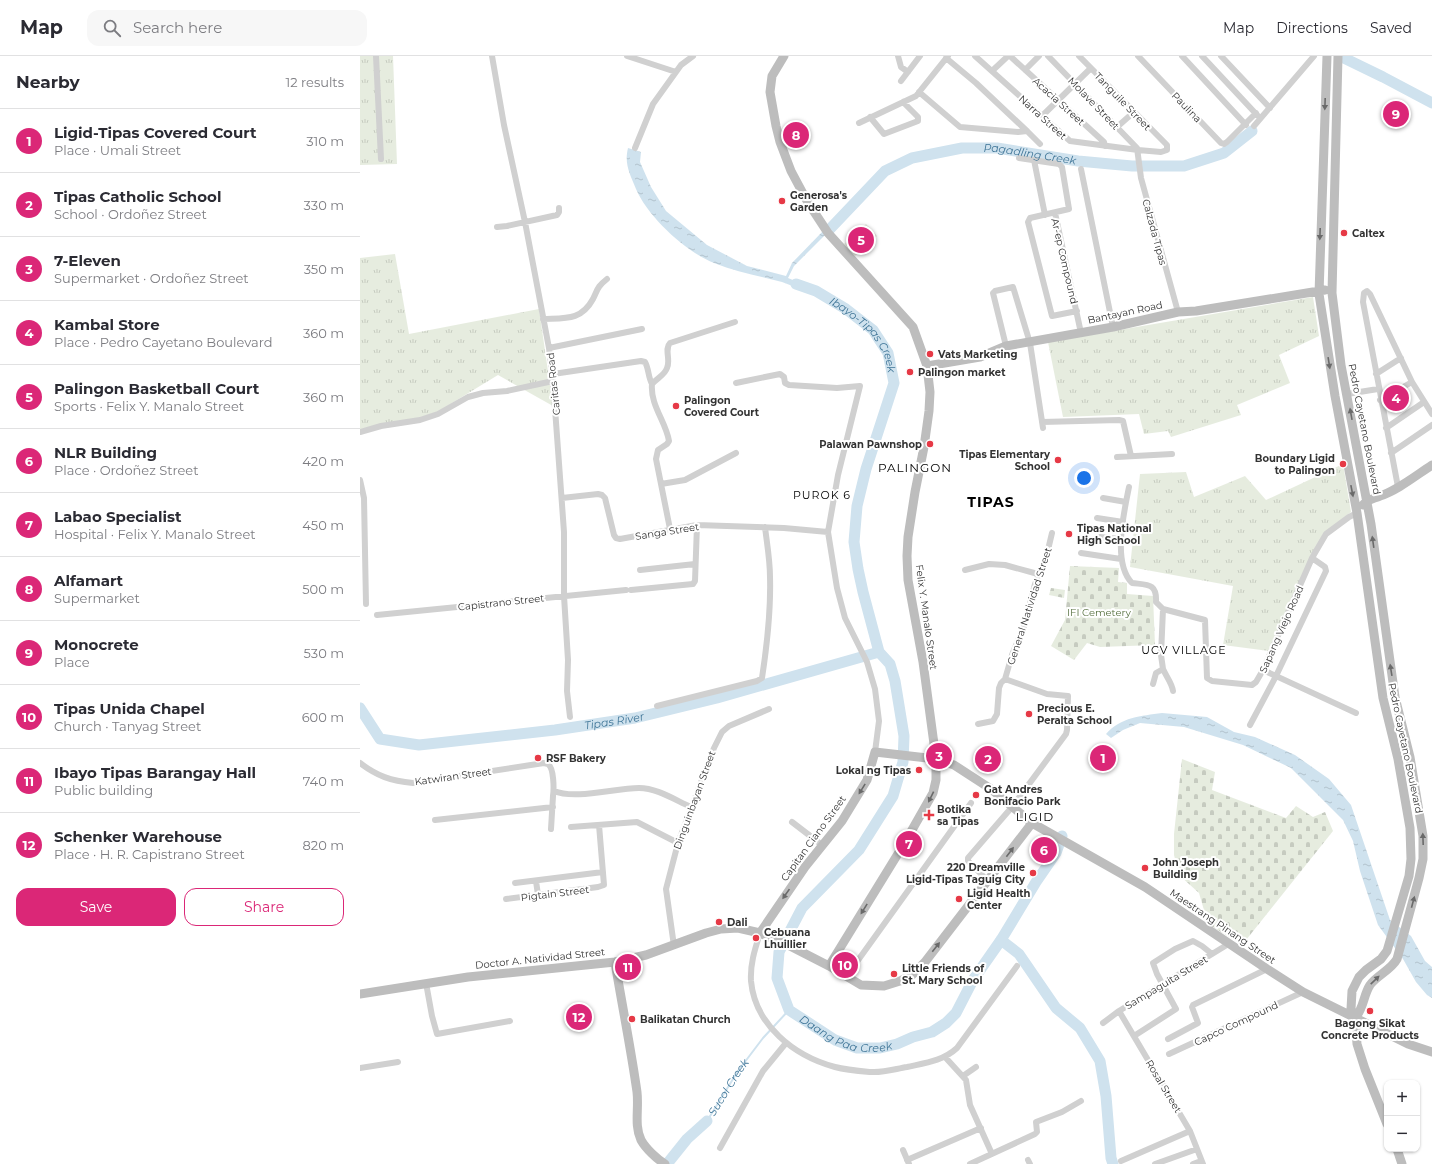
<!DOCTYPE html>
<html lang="en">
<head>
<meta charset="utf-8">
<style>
	:root { --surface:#fff; --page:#f7f7f7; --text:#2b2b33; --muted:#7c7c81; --line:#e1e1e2; --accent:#db2777 }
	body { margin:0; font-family:Montserrat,sans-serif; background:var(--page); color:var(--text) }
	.controls { position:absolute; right:12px; bottom:12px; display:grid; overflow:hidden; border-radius:8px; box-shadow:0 1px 3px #0004 }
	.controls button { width:36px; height:36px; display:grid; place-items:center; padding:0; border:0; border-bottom:1px solid var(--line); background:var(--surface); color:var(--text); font:20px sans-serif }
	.you { position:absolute; left:724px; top:422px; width:14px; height:14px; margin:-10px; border:3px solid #fff; border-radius:50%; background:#1a73e8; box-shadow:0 0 0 6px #1a73e833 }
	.badge { display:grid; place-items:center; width:26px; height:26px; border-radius:50%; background:var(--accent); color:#fff; font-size:13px; font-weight:700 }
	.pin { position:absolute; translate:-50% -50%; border:2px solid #fff; box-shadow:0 1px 4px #0006 }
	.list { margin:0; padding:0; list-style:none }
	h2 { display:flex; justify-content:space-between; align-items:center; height:52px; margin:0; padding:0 16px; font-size:17px }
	h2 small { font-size:13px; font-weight:400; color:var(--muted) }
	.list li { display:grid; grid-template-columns:26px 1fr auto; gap:12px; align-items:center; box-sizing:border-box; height:64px; padding:0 16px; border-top:1px solid var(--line) }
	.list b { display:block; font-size:15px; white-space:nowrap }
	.list p { margin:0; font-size:13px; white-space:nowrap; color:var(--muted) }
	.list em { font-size:13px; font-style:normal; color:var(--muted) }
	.actions { display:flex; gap:8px; padding:12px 16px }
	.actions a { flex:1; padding:9px 0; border:1px solid var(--accent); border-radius:12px; text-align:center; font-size:14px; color:var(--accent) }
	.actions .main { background:var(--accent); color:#fff }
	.icon { flex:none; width:22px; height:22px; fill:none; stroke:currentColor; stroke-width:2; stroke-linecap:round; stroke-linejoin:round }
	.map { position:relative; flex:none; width:1072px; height:1108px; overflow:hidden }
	header { display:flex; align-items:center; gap:24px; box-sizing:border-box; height:56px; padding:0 20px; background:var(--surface); border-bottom:1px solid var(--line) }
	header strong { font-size:19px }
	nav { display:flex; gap:22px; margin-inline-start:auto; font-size:14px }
	.search { width:280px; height:36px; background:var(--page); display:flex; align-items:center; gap:10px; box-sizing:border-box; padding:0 14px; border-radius:12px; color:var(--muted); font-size:15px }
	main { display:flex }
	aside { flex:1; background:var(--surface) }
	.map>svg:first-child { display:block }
	.grass { fill:url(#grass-tufts) }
	.cemetery { fill:url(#cemetery-stones) }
	.pitch { fill:#e6ecdf }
	.water { fill:url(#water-ripples) }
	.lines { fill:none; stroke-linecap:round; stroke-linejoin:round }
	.stream { stroke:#cfe2ee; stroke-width:2 }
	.river { stroke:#cfe2ee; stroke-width:11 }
	.street { stroke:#d0d0d0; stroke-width:6 }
	.secondary { stroke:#bdbdbd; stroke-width:9 }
	.oneway { fill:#6a6a6a }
	.poi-dot { fill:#e63946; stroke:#fff; stroke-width:1.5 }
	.labels { text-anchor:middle; stroke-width:4; stroke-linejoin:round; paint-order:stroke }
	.street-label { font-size:10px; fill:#333; stroke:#fff }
	.poi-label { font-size:10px; font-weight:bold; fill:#333; stroke:#fff; text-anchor:start }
	.park-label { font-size:10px; fill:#56703f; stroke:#fff }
	.water-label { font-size:11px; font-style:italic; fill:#3f7597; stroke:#fff }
	.neighbourhood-label { font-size:11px; letter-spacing:1px; fill:#000; stroke:#fff }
	.quarter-label { font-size:12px; letter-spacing:1px; fill:#000; stroke:#fff }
	.district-label { font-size:14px; font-weight:bold; letter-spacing:1px; fill:#000; stroke:#fff }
</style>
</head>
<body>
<header>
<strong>Map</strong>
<div class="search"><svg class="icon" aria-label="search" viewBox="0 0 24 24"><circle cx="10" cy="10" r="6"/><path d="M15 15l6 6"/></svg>Search here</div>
<nav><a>Map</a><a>Directions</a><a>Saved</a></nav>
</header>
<main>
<aside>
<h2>Nearby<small>12 results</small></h2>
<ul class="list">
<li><span class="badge">1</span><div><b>Ligid-Tipas Covered Court</b><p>Place · Umali Street</p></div><em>310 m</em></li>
<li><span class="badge">2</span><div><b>Tipas Catholic School</b><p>School · Ordoñez Street</p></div><em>330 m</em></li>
<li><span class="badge">3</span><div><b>7-Eleven</b><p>Supermarket · Ordoñez Street</p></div><em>350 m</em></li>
<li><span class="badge">4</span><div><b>Kambal Store</b><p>Place · Pedro Cayetano Boulevard</p></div><em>360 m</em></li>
<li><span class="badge">5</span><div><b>Palingon Basketball Court</b><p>Sports · Felix Y. Manalo Street</p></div><em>360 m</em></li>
<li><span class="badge">6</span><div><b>NLR Building</b><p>Place · Ordoñez Street</p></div><em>420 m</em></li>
<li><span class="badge">7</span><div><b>Labao Specialist</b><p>Hospital · Felix Y. Manalo Street</p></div><em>450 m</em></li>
<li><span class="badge">8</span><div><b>Alfamart</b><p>Supermarket</p></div><em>500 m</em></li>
<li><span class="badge">9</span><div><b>Monocrete</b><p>Place</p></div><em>530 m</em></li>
<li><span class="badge">10</span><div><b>Tipas Unida Chapel</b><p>Church · Tanyag Street</p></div><em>600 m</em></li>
<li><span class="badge">11</span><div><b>Ibayo Tipas Barangay Hall</b><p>Public building</p></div><em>740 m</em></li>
<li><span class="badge">12</span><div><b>Schenker Warehouse</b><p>Place · H. R. Capistrano Street</p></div><em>820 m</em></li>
</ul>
<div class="actions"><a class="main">Save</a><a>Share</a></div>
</aside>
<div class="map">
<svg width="1072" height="1108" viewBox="0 0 1072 1108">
	<defs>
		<pattern id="grass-tufts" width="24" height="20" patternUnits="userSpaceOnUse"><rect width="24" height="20" fill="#e6ecdf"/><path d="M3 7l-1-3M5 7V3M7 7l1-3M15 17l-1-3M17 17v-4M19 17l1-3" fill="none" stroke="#c6cbc0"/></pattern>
		<pattern id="cemetery-stones" width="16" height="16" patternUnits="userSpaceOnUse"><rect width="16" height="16" fill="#e6ecdf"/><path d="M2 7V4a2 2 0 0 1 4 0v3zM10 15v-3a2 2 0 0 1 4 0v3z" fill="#c6cbc0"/></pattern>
		<pattern id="water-ripples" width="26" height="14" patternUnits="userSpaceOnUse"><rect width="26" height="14" fill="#cfe2ee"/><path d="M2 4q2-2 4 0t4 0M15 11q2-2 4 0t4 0" fill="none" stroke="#b2c2cd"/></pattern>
	</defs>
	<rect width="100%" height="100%" fill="#fff"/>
	<path class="grass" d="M0,0H33L37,108L0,109Z
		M35,198L49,278L179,253L193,350L138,319L74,358L20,371L0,379V202Z
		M953,241L959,280L919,299L930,327L877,349L881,359L811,381L808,375L784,378L779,358L703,361L688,286Z
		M983,408L991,456L963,478L909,595L863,589L873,530L770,511L780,418L826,416L834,441L885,420L906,444Z"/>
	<path class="cemetery" d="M710,510L759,512L758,526L767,527V538L793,540L795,589L740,591L727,587L714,604L691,590L705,564Z
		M691,532L705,534L704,542L689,539Z
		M822,703L855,716L852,734L926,762L936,750L953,761L965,756L973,775L882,889L848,868L839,837L819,819L814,799V778Z"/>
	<path class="pitch" d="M506,168L517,180L495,200L484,188Z"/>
	<path class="water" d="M268,92L281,96L280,106L291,131L306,155L347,189L387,210L426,220L432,207L464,174L467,177L434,210L428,222L450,231L448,236C439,233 431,229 422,226C399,220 376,216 354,207C326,196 288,161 276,133C270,118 264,108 268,92Z
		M802,657L847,661L874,676L895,681L935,699L969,723L991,749L1030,864L1051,880L1065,905L1072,911V942L1067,939L1056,926L1043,903L1018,869L1000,815L993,785L983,764L931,712L883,689L824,671L780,667L763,674L751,682L746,678C761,661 781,660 802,657Z"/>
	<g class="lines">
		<path class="stream" id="s1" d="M347,1065L378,1015L403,982L429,954"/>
		<g class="river">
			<path d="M984,2L1023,21L1072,47"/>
			<path id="s2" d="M468,175L525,115L552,102L602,92H637L718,105L772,110H824L864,97L892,75"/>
			<path id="s3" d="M436,228L456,235L486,253L513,274L528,297L534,327L506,413L497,450L494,486L498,513L503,536L519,596L530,608L535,625L544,680L543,706L533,740L499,794L442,852L419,896L417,922L429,954L475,984L497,992H520L537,988L553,981L572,976L586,967L596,957L613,924L641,884L659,898L696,952L720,972L740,1005L746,1040L751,1102L753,1108"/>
			<path id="s4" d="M0,652L20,683L59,689L195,674L275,662L357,642L519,596"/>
			<path d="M641,884L676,826L696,797L702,780"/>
			<path d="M307,1108L327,1083L347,1065"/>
		</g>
		<path class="street" d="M16,0L21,103
			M132,0L144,69L165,166L189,292L193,325L204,476V540L208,604L207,635L210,661
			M267,0L316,16
			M538,0L541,11L548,16
			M615,0L710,85L778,94L801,96L807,94V89L719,0
			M650,0L744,86L745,90
			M688,0L777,92L781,122L818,256
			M778,0L861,87L864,88L867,86L896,57
			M822,0L886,69
			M842,0L898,60
			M861,0L910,52
			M586,2L616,27L667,75
			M665,14L679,0
			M632,15L648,0
			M541,25L560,0
			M559,36L600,71L658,76L667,75L680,88
			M682,60L731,12
			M510,61L524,78L558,65V61L543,46
			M499,67L556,40L588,0
			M894,70L954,0
			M757,71L774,56
			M275,92L293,48L321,9L333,0
			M659,102L699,108L702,111L709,153L670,162L668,166L692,260L717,255
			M674,104L685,159
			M721,113L753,271
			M695,157L721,277
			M137,171L147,170L197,159L199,156V152
			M183,263C205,262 221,265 233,243C238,233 237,231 247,223
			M646,290L633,237L635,235L653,231L670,287L683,372
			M189,292L282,273
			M193,318L281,305L285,306C289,313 288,321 292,328
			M1016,318L1041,302
			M376,327L420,318L424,321L425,327L429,329L477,332L500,330L478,419L468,476L477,532L485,562L507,606L515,633L519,665L515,696
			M987,338L1018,333
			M1020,344L1052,326
			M682,366L759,364L763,365L771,400
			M1026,372L1064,346
			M0,376L21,370L60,364L78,358L108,341L123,337L147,335L193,325
			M1031,397L1072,369
			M757,401L812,398
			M0,424L4,442L6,548
			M301,428L325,424L376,397
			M769,431C764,456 752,507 772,527C788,529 797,527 796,546L803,553L845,564L847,622L852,625L892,629L896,626L903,614L952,502L966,478L989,461L997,457
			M1038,431L1003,246L1004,237L1007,235L1010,238L1052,326L1072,358
			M202,442L238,438L242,439L245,442L254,479L256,482L260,483L337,469L424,472L468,476
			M743,442L766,446
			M737,462L763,466
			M310,473L296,403L298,394L307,388L309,385C306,366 290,349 292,328C297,322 305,319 307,312C311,304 304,293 310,287L375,266
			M740,481L761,483
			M721,497L761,503
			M280,514L335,508
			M605,514L629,508L645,509L678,518
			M271,534L333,528L335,525L337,469
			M17,559L266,534
			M803,613C806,620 812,627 813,635
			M903,614L996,657
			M793,628L796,617L803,613L801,599L803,553
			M297,650L397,625L402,622C407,589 411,554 410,521C410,504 407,488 405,471
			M618,668L633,665L637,658L639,632L641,627L645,623L652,599L664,570L675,528L687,498L692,477
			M890,669L916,620L966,515L965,511L952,502
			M0,707C17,720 31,725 53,727L184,707L188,708C194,712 194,733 193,740L191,773
			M194,735C215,744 255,732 279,732C297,732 315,744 331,751
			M75,764L193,751
			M432,766L462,789
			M211,771L277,766L318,787
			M176,825L178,839
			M628,825L608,805V802L652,751L706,678L707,674L708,640L687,638L645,623
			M155,827L243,816
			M146,843L238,831L244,829L239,769
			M400,877C395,893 390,908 391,925C395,969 434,1000 475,1011C486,1014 499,1015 511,1016C523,1017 535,1013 547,1011C565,1007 583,1005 597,992L657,910
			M314,890L306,833L318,787L354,692L362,676L369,670L409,653
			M486,921L611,747
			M66,927L72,960L77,978L150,965
			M759,955L830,1075L843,1108
			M743,967L759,955L870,887
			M774,980L816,953L797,918L793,907L815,893L833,885L842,890L852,898
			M808,983L838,967L832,951L833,949L907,913
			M809,998L943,936
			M585,1001L606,1024L610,1049L632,1098
			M0,1012L38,1006
			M603,1020L616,1011
			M360,1092L403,1015L426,987
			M543,1094L549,1108
			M547,1104L621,1072
			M668,1104L670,1108
			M761,1105L830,1075
			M610,1108L675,1078L677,1076L676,1066L702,1056L721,1045
			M795,1108L837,1093
			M833,1108L841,1105"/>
		<path class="secondary" d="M424,0L412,20L410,36L416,70L420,86L431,115L447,145L468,177L553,271L567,310L570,336L569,355L564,391L555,436L548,481L547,500L548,524L563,606L576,703V724L573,737L544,788L469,910
			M967,0L959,238L975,340L997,457L1023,642L1038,703L1050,772L1051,803L1049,820L1027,895L1021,903L1006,914L999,921L992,935L991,953L995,962L997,988L1005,1013L1027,1068
			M978,0L972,237L981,309L1011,468L1035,641L1050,701L1063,780V803L1059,822L1037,903C1031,914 1017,919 1010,929C1003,940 1004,952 995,962
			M567,310L620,301L646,290L753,271L818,256L836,255L965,234
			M1003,449C1008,443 1013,443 1020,440C1038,434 1055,420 1072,409
			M400,877L445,811L482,765L507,724L515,696L576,703L594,709L631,733L672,767L785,831L907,913L943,936L1048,988L1072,996
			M255,906C262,949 271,993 277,1036C279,1053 274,1069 281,1084C286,1093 297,1103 305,1108
			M0,938L108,921L255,906L286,899L346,877L361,873L378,872L400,877L430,890L469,910L501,929L524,930L540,925L552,919L565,906L672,767
			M1037,1093L1042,1108"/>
	</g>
	<defs><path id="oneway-solid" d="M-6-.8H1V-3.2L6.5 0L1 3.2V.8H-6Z"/></defs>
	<g class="oneway">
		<use href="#oneway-solid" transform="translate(965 48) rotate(92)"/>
		<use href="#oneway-solid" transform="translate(960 178) rotate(92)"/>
		<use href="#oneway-solid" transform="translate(969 307) rotate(81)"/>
		<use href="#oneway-solid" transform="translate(991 358) rotate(-100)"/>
		<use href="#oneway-solid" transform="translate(992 435) rotate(79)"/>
		<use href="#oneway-solid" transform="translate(1013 486) rotate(-98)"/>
		<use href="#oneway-solid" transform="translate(1031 614) rotate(-99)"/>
		<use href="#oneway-solid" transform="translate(502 733) rotate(122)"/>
		<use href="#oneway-solid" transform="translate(571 741) rotate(116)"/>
		<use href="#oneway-solid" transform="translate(1063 783) rotate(-92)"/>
		<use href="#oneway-solid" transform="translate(650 796) rotate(-53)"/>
		<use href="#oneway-solid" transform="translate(426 838) rotate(125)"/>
		<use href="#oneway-solid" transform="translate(1053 846) rotate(-75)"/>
		<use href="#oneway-solid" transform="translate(504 853) rotate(122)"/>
		<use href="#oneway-solid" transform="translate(576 891) rotate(-52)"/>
		<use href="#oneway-solid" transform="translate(1015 924) rotate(-44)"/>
	</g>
	<g class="poi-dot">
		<circle cx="422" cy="145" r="4"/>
		<circle cx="984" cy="177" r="4"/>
		<circle cx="570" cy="298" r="4"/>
		<circle cx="550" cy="316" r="4"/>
		<circle cx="316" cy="350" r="4"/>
		<circle cx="570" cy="388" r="4"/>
		<circle cx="698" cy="404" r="4"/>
		<circle cx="983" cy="408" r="4"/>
		<circle cx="709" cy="478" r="4"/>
		<circle cx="669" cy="658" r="4"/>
		<circle cx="178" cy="702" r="4"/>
		<circle cx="559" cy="714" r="4"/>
		<circle cx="616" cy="739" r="4"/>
		<path d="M567 753h4v4h4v4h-4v4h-4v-4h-4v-4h4z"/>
		<circle cx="785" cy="812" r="4"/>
		<circle cx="673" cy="817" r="4"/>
		<circle cx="599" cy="843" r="4"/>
		<circle cx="359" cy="866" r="4"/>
		<circle cx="396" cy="882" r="4"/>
		<circle cx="534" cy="918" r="4"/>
		<circle cx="1010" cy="955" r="4"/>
		<circle cx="272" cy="963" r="4"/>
	</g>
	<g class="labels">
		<g class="street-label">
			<text transform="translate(699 45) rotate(42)" y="4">Acacia Street</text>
			<text transform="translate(763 45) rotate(46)" y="4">Tanguile Street</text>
			<text transform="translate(734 47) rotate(46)" y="4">Molave Street</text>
			<text transform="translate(827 51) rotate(46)" y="4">Paulina</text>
			<text transform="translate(683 61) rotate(42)" y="4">Narra Street</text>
			<text transform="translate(795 176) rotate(75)" y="4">Calzada Tipas</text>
			<text transform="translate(705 205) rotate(77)" y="4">Ar-ep Compound</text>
			<text transform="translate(765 256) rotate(-12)" y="4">Bantayan Road</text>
			<text transform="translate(193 328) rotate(-96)" y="4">Caritas Road</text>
			<text transform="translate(1005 373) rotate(79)" y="4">Pedro Cayetano Boulevard</text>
			<text transform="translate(307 475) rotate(-9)" y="4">Sanga Street</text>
			<text transform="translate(141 546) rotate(-6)" y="4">Capistrano Street</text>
			<text transform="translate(669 550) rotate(-72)" y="4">General Natividad Street</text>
			<text transform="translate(567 561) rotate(82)" y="4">Felix Y. Manalo Street</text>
			<text transform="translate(921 573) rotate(-66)" y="4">Sapang Viejo Road</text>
			<text transform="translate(1046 692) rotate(78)" y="4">Pedro Cayetano Boulevard</text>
			<text transform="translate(93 720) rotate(-8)" y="4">Katwiran Street</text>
			<text transform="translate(334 744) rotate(-70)" y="4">Dinguinbayan Street</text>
			<text transform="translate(453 782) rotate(-54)" y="4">Capitan Ciano Street</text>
			<text transform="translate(195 837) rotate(-7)" y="4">Pigtain Street</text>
			<text transform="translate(863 870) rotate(34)" y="4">Maestrang Pinang Street</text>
			<text transform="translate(180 902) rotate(-6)" y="4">Doctor A. Natividad Street</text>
			<text transform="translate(806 926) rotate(-31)" y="4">Sampaguita Street</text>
			<text transform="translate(876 967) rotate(-25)" y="4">Capco Compound</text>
			<text transform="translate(804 1030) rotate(59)" y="4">Rosal Street</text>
		</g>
		<g class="poi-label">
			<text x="430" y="143">Generosa's<tspan x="430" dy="12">Garden</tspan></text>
			<text x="992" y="181">Caltex</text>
			<text x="578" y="302">Vats Marketing</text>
			<text x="558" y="320">Palingon market</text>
			<text x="324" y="348">Palingon<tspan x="324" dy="12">Covered Court</tspan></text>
			<text x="562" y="392" text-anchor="end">Palawan Pawnshop</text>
			<text x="690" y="402" text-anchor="end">Tipas Elementary<tspan x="690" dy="12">School</tspan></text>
			<text x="975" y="406" text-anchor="end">Boundary Ligid<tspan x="975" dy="12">to Palingon</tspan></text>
			<text x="717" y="476">Tipas National<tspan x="717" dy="12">High School</tspan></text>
			<text x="677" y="656">Precious E.<tspan x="677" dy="12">Peralta School</tspan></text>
			<text x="186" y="706">RSF Bakery</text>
			<text x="551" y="718" text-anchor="end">Lokal ng Tipas</text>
			<text x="624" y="737">Gat Andres<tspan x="624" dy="12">Bonifacio Park</tspan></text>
			<text x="577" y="757">Botika<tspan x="577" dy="12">sa Tipas</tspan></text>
			<text x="793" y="810">John Joseph<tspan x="793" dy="12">Building</tspan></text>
			<text x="665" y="815" text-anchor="end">220 Dreamville<tspan x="665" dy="12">Ligid-Tipas Taguig City</tspan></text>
			<text x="607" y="841">Ligid Health<tspan x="607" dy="12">Center</tspan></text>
			<text x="367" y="870">Dali</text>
			<text x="404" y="880">Cebuana<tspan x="404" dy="12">Lhuillier</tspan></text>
			<text x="542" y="916">Little Friends of<tspan x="542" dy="12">St. Mary School</tspan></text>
			<text x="280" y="967">Balikatan Church</text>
			<text x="1010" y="971" text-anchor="middle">Bagong Sikat<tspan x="1010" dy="12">Concrete Products</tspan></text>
		</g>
		<g class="park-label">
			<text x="739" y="560">IFI Cemetery</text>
		</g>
		<g class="water-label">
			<text dy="4" stroke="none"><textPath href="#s2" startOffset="232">Pagadling Creek</textPath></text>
			<text dy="4" stroke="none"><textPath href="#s3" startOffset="88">Ibayo-Tipas Creek</textPath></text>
			<text dy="4" stroke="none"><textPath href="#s4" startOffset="273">Tipas River</textPath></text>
			<text dy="4" stroke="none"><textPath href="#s3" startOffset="896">Daang Paa Creek</textPath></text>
			<text dy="4" stroke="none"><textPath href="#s1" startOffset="40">Sucol Creek</textPath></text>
		</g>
		<g class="neighbourhood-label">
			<text x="462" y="443">PUROK 6</text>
			<text x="824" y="598">UCV VILLAGE</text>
		</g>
		<g class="quarter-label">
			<text x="555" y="416">PALINGON</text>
			<text x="675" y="765">LIGID</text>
		</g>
		<g class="district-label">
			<text x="631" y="451">TIPAS</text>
		</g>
	</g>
</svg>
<div class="controls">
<button>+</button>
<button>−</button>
</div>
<div class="you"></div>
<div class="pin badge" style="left:743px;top:702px">1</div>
<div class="pin badge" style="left:628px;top:703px">2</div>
<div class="pin badge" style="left:579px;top:700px">3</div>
<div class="pin badge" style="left:1036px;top:342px">4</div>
<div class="pin badge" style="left:501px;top:184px">5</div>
<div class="pin badge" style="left:684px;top:794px">6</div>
<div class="pin badge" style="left:549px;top:788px">7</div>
<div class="pin badge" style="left:436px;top:79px">8</div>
<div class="pin badge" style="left:1036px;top:58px">9</div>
<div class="pin badge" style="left:485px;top:909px">10</div>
<div class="pin badge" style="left:268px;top:911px">11</div>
<div class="pin badge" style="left:219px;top:961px">12</div>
</div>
</main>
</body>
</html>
